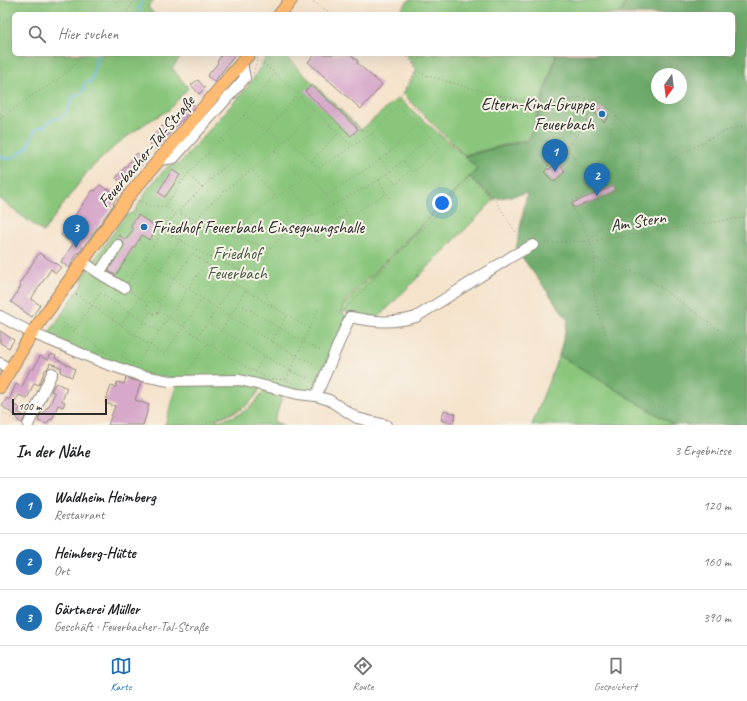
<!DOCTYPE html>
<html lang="de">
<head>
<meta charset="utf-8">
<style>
	:root { --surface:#fff; --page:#f6f6f6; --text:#202124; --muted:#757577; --line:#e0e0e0; --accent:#1f6fb2 }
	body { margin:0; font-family:Caveat,sans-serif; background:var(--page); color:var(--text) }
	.compass { position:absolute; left:651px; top:68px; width:36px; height:36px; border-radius:50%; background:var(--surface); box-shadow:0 4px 16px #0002; rotate:194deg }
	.scale { position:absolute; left:12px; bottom:10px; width:95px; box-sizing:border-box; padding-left:4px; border:2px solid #2b2b2b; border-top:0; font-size:11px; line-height:14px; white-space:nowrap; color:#2b2b2b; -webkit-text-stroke:3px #f7f3e8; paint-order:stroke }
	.you { position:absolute; left:442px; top:203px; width:14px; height:14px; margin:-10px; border:3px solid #fff; border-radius:50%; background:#1a73e8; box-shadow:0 0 0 6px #1a73e833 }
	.badge { display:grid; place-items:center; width:26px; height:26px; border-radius:50%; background:var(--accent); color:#fff; font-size:13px; font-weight:700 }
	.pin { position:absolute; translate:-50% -33px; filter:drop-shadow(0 1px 2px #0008) }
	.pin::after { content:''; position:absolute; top:21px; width:14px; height:12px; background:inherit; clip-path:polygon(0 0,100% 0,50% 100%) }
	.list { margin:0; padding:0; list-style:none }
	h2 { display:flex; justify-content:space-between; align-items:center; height:52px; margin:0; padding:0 16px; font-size:17px }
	h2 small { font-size:13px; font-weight:400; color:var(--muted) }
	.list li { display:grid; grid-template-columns:26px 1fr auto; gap:12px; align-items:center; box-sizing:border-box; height:56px; padding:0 16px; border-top:1px solid var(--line) }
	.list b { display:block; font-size:15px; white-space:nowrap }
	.list p { margin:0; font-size:13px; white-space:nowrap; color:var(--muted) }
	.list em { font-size:13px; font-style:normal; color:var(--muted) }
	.icon { flex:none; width:22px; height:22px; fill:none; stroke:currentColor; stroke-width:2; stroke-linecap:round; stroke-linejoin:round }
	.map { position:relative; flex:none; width:747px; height:425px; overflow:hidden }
	.search { position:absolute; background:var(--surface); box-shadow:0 4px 16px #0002; left:12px; right:12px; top:12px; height:44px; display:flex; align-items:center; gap:10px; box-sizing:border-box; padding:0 14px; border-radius:6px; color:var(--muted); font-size:15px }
	.sheet { height:220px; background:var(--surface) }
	nav { display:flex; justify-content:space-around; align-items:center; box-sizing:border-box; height:56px; border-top:1px solid var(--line); background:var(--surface); font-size:11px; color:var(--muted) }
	nav a { display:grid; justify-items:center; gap:2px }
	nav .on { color:var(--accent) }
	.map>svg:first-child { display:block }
	.green { fill:#89c67c; stroke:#5a7854 }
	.forest { fill:#6eab6c; stroke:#4c6b4c; fill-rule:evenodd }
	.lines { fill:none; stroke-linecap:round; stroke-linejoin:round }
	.stream { stroke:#71bcea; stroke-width:2 }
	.building { fill:#d7a8ca }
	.minor-casing { stroke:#90877c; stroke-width:12 }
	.major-casing { stroke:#90877c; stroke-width:14 }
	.path { stroke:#90877c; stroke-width:1; stroke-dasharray:1 3; stroke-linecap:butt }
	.minor { stroke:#fff; stroke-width:10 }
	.major { stroke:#febb71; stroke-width:12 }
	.poi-dot { fill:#1f6fb2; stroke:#f7f3e8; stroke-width:1.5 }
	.labels { text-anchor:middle; stroke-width:4; stroke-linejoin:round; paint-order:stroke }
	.poi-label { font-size:17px; fill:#2b2b2b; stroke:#f7f3e8; text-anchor:end }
	.street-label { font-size:17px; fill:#2b2b2b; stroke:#f7f3e8 }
	.park-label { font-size:17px; fill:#475a43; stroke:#f7f3e8 }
</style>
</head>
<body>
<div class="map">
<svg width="747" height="425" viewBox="0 0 747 425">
	<rect width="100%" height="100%" fill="#f7f3e8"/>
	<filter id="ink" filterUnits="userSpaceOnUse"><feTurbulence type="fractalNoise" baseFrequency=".025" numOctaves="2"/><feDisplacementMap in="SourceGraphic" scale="8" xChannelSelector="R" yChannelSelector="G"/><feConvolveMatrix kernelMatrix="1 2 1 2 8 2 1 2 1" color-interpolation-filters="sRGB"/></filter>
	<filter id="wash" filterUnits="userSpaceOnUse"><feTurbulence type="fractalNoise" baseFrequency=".012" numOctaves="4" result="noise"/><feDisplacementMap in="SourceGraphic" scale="16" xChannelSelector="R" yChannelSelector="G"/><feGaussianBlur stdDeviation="0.9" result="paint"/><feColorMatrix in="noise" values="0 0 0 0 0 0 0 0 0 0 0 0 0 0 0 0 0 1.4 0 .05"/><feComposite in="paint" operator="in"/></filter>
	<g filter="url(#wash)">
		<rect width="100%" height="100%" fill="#f5e3cc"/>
		<path class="green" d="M0,0H154L148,7L154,14H14V54H183L172,68L188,88L169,110L146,123L117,144L88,171L43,232L0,199Z
			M409,0H626L620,14H397Z
			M261,54H283L361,130L398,98L478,168L344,302L341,312L347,316L316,394L241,379L170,378L130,372L46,337L83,283L82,278L125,216L134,212L150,186L168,166L179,164L250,84L265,59Z
			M406,54H556L529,139L464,155L403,94L417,70Z
			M470,177L494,200L376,320L342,311L345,303Z
			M559,355L674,425H532Z
			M240,382L261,387C250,407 238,412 217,418L216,421C242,415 251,411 265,388L283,393L274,422L284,425H165L177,383Z"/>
		<path class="forest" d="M627,0H747V425H674L559,355L568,320L516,249L527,193L495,199L470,177L478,169L464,156L530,140L557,54H733V14H621ZM657,74H681V98H657Z"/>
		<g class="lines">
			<path class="stream" d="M140,14L139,8L143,0
				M0,156L9,159L13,158L28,147L36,129L45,126L51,120L62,117L68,109L73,97L77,94L81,95L84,90V84L87,82H92L97,54"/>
		</g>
		<g id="blocks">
			<path class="building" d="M222,54H236L214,82L207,76L218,63L217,62Z
				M315,54H350L358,61L357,63L382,85L361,109L308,62Z
				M198,80L205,88L199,94L191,85Z
				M312,85L358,129L351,136L305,91Z
				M187,98L195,106L155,149L150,144L151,143L149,140L162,126L164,127L172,118L183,105H182L184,103L183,102Z
				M601,107L609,115L604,122L595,113Z
				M137,153L145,160L128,179L129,181H125L123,184L116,178Z
				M558,161L565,171L554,182L544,172L548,168L549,170Z
				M172,170L180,175L165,197L158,192Z
				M100,185L107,190L108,189L119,195L113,203L114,204L79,253L78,252L69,268L61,262L73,244L61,235L93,190L95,191Z
				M614,186L616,191L589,203V202L574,208L572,203Z
				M138,215L158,228L149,240L142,235L116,275L108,271L124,245L122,240L116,239L119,235L126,240L133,229L130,227Z
				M39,253L61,267L56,273L51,269L31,299L40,305L32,317L11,302L21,286L19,284Z
				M0,331L14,340L9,348L0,343Z
				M51,354L56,356L55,358L75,369L72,377L60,372L62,368L50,363L48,368L46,370H45L39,385L34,383L27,399L19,395L13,404L20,408L18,412L25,416L22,423L17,420L18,418L2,406L7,398L9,400L16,384L22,387L30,369L33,370L40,356L48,360Z
				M126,378L141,382L135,400L149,405L143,425H108L115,406L105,403L111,386L116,387L117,382L124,384Z
				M56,383L67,388L62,401L65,402L63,407L58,405L52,420L50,419L47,424L38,421L41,412L44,413L47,407L48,408L55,393L51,391Z
				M444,410L456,414L453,423L441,420Z"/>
		</g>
	</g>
	<g filter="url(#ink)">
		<use href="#blocks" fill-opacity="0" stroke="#90877c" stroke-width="1"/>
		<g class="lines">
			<g class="minor-casing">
				<path id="minor" d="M159,160L174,158L245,78L242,63
					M82,261L99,273L118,245
					M99,273L124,288
					M0,316L32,333L104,363L139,375L169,381L240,380L298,394L316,396L329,400L357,418L386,425
					M0,363L10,370
					M316,396L350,317C375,322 391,324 416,317L514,255L533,245
					M28,425L52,373"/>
			</g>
			<g class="major-casing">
				<path id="major" d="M280,14L291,0
					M0,387L32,333L131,193L249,54"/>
			</g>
			<path class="path" d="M310,0L333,14
				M680,0L715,14
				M695,5L696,0
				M125,14L135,0
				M455,14L466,0
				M733,22L747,28
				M0,25L9,18L25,0
				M405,54L413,64L416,71L428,76L489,93L547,106L582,97L596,101L593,105L585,125L566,148L597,187L570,203L590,241L595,258L646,277L722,332L747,354
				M257,58L275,73
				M413,64L424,54
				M253,73L258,59
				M596,101L609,108L638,139L640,157L638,176L643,186
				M398,105L401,95L416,71
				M244,115L265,131
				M617,116C610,127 612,132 609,143C604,158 601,172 597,187L638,176
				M0,119L31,96L51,84L69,71L84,54
				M268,129L283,142
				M372,134L390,152L418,124
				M288,139L317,167
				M275,151L303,178
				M390,152L380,159L390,171L403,161L430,137L440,148L413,172L403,161
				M239,155L266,132L297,95
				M380,160L326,196L333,205L377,181L390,171
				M312,161L338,133
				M547,166L565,149
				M310,174L326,195
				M387,174L396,184L411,170
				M472,179L495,200L522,242
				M379,180L386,193
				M291,187L298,197L300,196L313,215
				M202,188L188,174L244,115L275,73L352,146L372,134L398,106L422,127L430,137
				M275,196L252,170L288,138L314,110
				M138,200L150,206H165
				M333,205L303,220L290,228L270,249L235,236L243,224L265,204L351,147
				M175,214L165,206L187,175
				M350,216L387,193L389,198
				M303,220L316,242L351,220L340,202
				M290,229L297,240L310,232
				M165,231L211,258L251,274L258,275L270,249
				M312,235L347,214
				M234,236L196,220C212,200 231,185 252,170
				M590,240L607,221L674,158L720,133L747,124
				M541,243L590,241L747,217
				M145,259L174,279L192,253L234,283
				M595,259L592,284L599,316L608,341L614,372L629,387L657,406L675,412L690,425
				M206,263L169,317L207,343L255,372L264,357
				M258,275L259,280L272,306L309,328
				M128,282L171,219L216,174L238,156L222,140
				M246,290L234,283L208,322L290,371L286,380
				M131,292L148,303
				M76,294L135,335L120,359
				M159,302L161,307L159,312L155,314C142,311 146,297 159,302L174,279L230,317L237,304
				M272,306L246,290L238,303L303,342L318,309
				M344,310L481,169L401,95
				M149,313L135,335L150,345L169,317L159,312
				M63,323L74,331L100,293L159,332
				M121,325L180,240L196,220L179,213
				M74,331L112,356
				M59,335L65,326
				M198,337L207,323
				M272,342L287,315
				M211,345L230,317L297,356L315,364
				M122,357L134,364
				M55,365L61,354
				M137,365L150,345L164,355L202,299
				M187,372L207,343
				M256,372L265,377
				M307,378L290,371L303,342L321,351
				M272,379L286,380L294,384
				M0,411L20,424
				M203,425C225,415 245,416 260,394"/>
			<use href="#minor" class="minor"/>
			<use href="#major" class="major"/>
		</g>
	</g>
	<g class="poi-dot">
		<circle cx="602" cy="114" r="4"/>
		<circle cx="144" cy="227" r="4"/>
	</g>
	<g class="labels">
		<g class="poi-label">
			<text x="594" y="110">Eltern-Kind-Gruppe<tspan x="594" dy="20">Feuerbach</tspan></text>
			<text x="152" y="233" text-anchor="start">Friedhof Feuerbach Einsegnungshalle</text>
		</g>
		<g class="street-label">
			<text transform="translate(146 151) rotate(-50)" y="6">Feuerbacher-Tal-Straße</text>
			<text transform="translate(638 221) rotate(-9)" y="6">Am Stern</text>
		</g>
		<g class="park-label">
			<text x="237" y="259">Friedhof<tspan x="237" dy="20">Feuerbach</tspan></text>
		</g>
	</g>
</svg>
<svg class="compass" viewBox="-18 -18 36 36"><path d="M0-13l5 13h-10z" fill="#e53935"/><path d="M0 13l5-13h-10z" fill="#757577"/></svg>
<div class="scale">100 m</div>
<div class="you"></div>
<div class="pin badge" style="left:555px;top:172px">1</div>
<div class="pin badge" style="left:597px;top:196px">2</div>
<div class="pin badge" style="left:76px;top:248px">3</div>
<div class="search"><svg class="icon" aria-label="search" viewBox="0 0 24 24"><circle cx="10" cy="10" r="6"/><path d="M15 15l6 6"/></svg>Hier suchen</div>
</div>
<section class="sheet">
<h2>In der Nähe<small>3 Ergebnisse</small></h2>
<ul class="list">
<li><span class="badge">1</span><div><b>Waldheim Heimberg</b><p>Restaurant</p></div><em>120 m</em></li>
<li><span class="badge">2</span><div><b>Heimberg-Hütte</b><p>Ort</p></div><em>160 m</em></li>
<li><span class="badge">3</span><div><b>Gärtnerei Müller</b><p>Geschäft · Feuerbacher-Tal-Straße</p></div><em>390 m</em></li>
</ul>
</section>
<nav>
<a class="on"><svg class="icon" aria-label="map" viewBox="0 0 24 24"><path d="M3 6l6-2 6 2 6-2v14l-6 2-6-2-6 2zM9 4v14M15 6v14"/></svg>Karte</a>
<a><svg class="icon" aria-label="directions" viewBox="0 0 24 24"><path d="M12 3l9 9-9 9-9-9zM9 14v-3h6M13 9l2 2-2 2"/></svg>Route</a>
<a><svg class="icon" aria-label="saved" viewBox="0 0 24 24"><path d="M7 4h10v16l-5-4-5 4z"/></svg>Gespeichert</a>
</nav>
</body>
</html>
